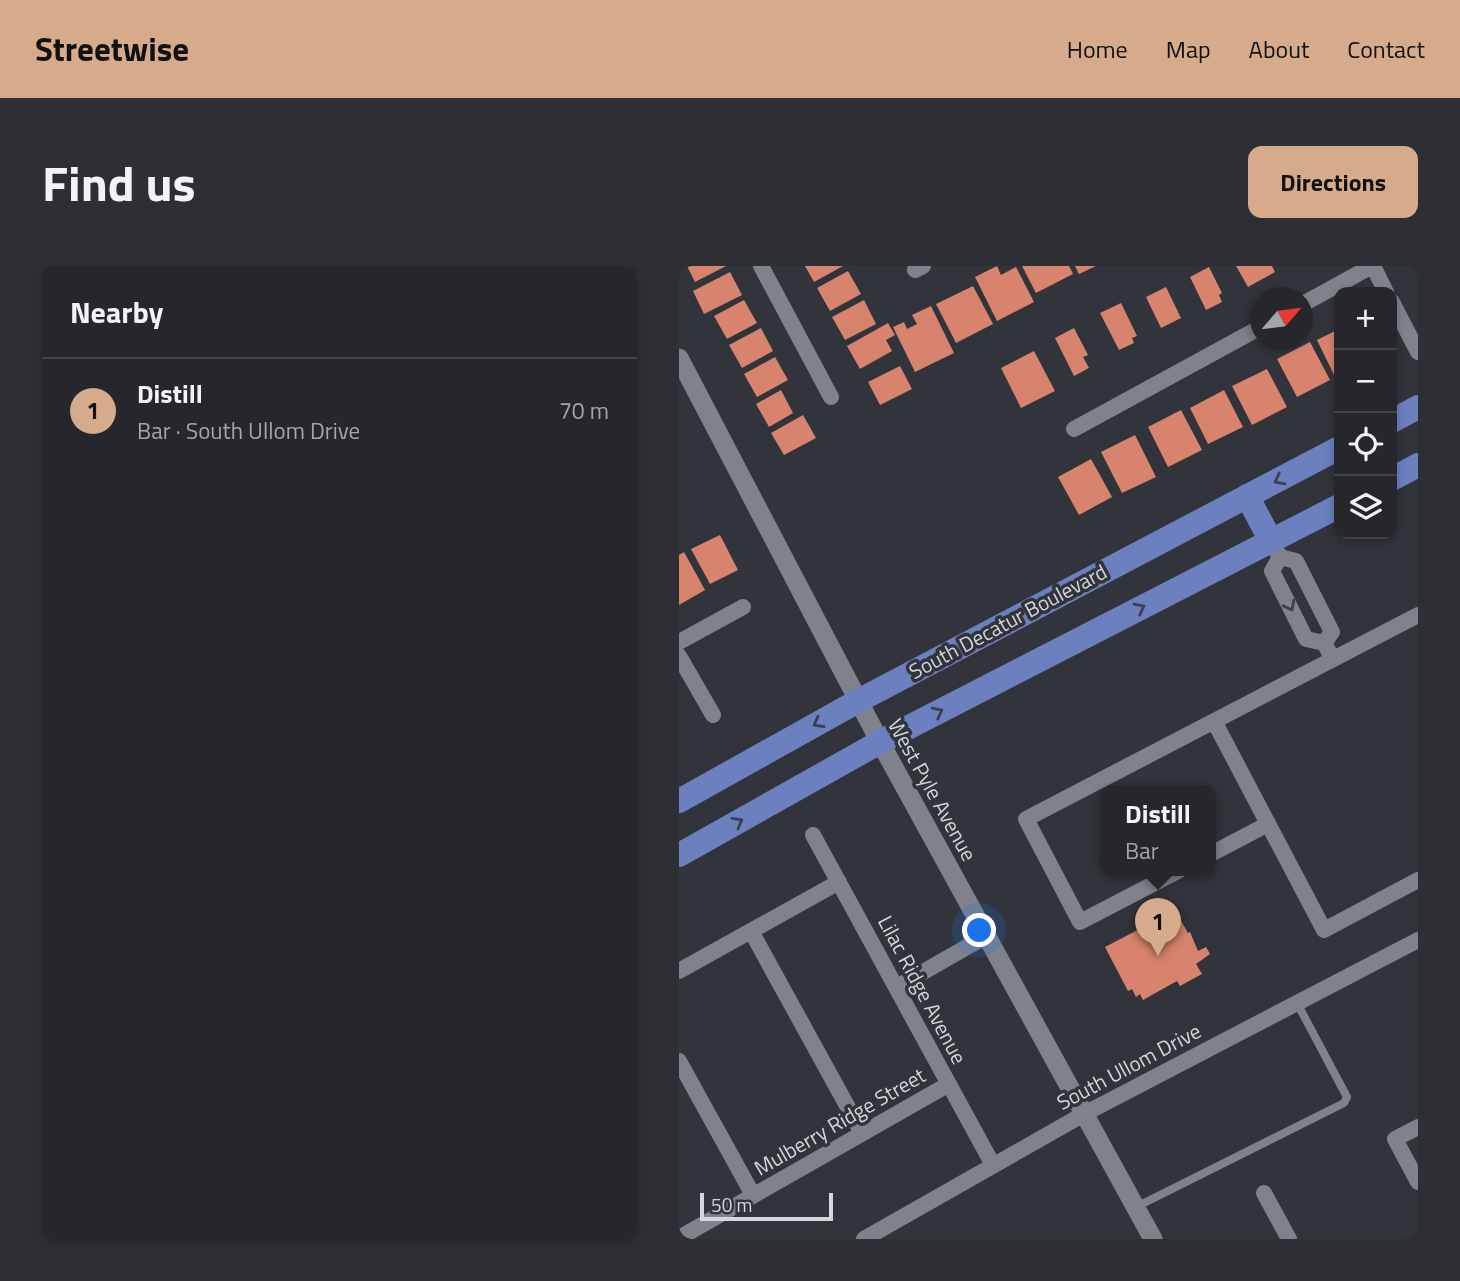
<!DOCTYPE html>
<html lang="en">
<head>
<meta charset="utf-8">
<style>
	:root { --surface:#26272c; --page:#2e2f34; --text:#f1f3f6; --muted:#a4a5a9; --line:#424448; --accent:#d6ab8b }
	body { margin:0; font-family:"Titillium Web",sans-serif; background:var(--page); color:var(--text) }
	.controls { position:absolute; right:21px; top:21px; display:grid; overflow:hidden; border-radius:14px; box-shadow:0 4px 10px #0003 }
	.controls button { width:63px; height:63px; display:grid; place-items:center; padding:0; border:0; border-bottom:2px solid var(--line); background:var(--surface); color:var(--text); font:35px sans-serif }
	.compass { position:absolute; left:571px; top:21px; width:63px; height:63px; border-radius:50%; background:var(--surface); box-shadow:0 4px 10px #0003; rotate:62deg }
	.scale { position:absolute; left:21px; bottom:18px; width:133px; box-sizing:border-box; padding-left:7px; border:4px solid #d5d6db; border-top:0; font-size:19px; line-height:24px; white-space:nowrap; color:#d5d6db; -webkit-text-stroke:5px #32343b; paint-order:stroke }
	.you { position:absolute; left:301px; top:665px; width:24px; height:24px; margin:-18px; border:5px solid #fff; border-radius:50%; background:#1a73e8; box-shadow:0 0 0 10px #1a73e833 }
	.badge { display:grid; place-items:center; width:46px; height:46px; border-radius:50%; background:var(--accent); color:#111; font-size:23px; font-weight:700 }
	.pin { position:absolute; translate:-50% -58px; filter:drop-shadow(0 2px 4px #0008) }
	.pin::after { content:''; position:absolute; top:37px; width:24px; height:21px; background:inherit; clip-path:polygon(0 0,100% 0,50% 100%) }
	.popup { position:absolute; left:421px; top:519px; width:116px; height:91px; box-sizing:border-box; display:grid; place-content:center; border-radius:14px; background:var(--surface); filter:drop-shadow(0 2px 5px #0005); font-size:23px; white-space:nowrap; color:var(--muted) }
	.popup b { font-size:26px; color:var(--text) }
	.popup::after { content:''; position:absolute; left:50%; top:100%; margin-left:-14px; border:14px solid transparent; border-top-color:var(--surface) }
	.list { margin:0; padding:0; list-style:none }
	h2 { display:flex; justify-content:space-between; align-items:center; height:91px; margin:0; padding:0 28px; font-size:30px }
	h2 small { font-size:23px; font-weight:400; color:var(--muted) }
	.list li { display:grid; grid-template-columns:46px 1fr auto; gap:21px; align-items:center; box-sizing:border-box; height:105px; padding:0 28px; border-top:2px solid var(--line) }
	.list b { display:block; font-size:26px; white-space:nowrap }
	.list p { margin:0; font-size:23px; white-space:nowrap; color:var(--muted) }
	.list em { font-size:23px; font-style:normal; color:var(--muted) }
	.icon { flex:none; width:38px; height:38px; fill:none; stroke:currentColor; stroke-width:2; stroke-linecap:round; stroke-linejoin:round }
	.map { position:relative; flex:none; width:739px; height:973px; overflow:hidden; border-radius:14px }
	header { display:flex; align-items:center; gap:42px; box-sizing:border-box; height:98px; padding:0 35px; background:var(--accent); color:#111 }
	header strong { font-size:33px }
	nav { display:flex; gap:38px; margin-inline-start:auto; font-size:24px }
	.intro { display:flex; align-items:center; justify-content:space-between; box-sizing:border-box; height:168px; padding:0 42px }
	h1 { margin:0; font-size:49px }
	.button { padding:18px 32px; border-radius:14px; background:var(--accent); color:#111; font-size:24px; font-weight:700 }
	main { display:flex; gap:42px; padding:0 42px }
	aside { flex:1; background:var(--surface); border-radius:14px; box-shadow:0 4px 10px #0003 }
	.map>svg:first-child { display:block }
	.building { fill:#d7836d }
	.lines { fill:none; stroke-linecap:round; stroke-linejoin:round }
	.service { stroke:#7f828a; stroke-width:8 }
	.minor { stroke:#7f828a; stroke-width:16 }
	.tertiary { stroke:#7f828a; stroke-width:19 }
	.primary { stroke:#6c7fbe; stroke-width:24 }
	.oneway { stroke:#3b3f4f }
	.oneway2 { stroke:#3e4047 }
	.labels { text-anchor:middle; stroke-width:7; stroke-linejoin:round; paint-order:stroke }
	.street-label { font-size:21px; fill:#d5d6db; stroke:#32343b }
</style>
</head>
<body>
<header>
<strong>Streetwise</strong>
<nav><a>Home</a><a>Map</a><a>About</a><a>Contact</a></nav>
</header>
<div class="intro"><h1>Find us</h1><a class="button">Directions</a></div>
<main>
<aside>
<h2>Nearby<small></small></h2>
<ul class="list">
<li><span class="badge">1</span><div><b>Distill</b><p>Bar · South Ullom Drive</p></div><em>70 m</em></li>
</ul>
</aside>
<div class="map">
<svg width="739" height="973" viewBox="0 0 739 973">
	<rect width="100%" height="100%" fill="#32343b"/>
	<path class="building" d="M8,0H47L16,16Z
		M126,0H164L135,16Z
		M318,0L322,9L337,1L355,36L318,55L296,11Z
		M343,0H390L394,8L357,27Z
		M396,0H417L400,8Z
		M557,0H593L596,6L569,21Z
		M530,1L543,27L540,29L543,36L527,44L511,11Z
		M169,5L182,28L151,45L138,22Z
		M51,6L63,29L25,48L14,25Z
		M294,20L314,58L277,77L257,38Z
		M487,21L502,52L482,62L467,31Z
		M65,34L78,57L48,73L35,50Z
		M185,34L197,58L166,74L153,51Z
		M442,37L458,70L453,72L455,77L440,84L421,47Z
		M252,40L275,87L236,106L214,61L225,56L228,63L238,58L233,49Z
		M209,57L216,69L207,74L213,85L181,103L168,80Z
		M82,62L94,85L63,102L50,79Z
		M395,62L409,89L404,91L410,102L395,110L376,72Z
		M660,63V111L657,113L638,74Z
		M631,76L651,114L618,131L598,93Z
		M355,85L376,125L342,142L322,102Z
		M96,91L109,114L78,131L65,108Z
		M221,100L233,123L201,139L189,116Z
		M588,103L608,141L573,159L553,120Z
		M102,124L114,147L90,161L77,138Z
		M545,124L564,161L529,178L511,142Z
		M502,144L523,184L489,201L469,161Z
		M124,149L137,172L105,189L92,167Z
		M456,169L477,211L443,227L422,186Z
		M412,193L433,231L400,249L379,211Z
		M41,269L59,304L31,318L12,283Z
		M5,286L26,324L0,339V289Z
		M483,646L485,651L495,646L498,652L500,651L509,667L511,666L519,685L527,681L531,688L517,698L523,708L501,720L498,715L464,734L461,728L457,731L453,723L449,725L426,681L472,657L470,653Z"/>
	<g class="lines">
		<path class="service" d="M457,941L665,837L668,831L618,737"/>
		<path class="minor" d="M82,0L152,131
			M694,0L707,26
			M236,4L244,0
			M713,36L739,86
			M624,38L693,0
			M395,163L582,61
			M596,282L601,291L617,295L653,366L645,377
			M601,291L593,305L627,373L645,377L654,393
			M0,376L64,341
			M0,390L34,449
			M535,455L645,664L739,614
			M134,569L314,899
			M532,588L589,558
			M501,604L401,656L347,553L739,349
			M72,665L183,867
			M0,705L160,616
			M218,721L307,670
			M0,795L74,929
			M739,861L716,873L739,916
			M585,927L610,973
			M0,972L270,818
			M185,973L405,848L739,674"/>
		<path class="tertiary" d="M0,92L201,476L474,973"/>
		<path class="primary" d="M713,155L739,141
			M713,213L739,199
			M568,230L592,275
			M0,535L179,435L660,182
			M0,589L201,476L660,240"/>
	</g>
	<defs><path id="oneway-chevron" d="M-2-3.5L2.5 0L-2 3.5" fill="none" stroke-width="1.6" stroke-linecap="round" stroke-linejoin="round" transform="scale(1.75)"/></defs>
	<g class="oneway">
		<use href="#oneway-chevron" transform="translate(600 214) rotate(152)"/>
		<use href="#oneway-chevron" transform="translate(461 342) rotate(-27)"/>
		<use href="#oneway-chevron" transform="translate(259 446) rotate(-27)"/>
		<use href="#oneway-chevron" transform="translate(139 457) rotate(151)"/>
		<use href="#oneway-chevron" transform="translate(59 556) rotate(-29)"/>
	</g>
	<use class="oneway2" href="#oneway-chevron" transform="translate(611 340) rotate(63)"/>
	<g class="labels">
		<g class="street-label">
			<text transform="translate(329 356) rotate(-28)" y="7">South Decatur Boulevard</text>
			<text transform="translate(253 524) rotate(61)" y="7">West Pyle Avenue</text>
			<text transform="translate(243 724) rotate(62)" y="7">Lilac Ridge Avenue</text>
			<text transform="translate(450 801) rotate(-28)" y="7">South Ullom Drive</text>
			<text transform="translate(161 856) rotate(-30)" y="7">Mulberry Ridge Street</text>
		</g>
	</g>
</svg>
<div class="controls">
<button>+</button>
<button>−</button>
<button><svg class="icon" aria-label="locate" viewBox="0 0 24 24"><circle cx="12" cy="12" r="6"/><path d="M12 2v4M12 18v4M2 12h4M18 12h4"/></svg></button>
<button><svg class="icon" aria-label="layers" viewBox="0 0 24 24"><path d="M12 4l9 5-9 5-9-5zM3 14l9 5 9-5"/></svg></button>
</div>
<svg class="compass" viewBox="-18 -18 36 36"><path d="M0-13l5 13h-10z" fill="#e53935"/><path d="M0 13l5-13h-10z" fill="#a4a5a9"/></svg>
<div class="scale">50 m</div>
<div class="you"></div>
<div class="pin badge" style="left:479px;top:690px">1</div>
<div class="popup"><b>Distill</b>Bar</div>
</div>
</main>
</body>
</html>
